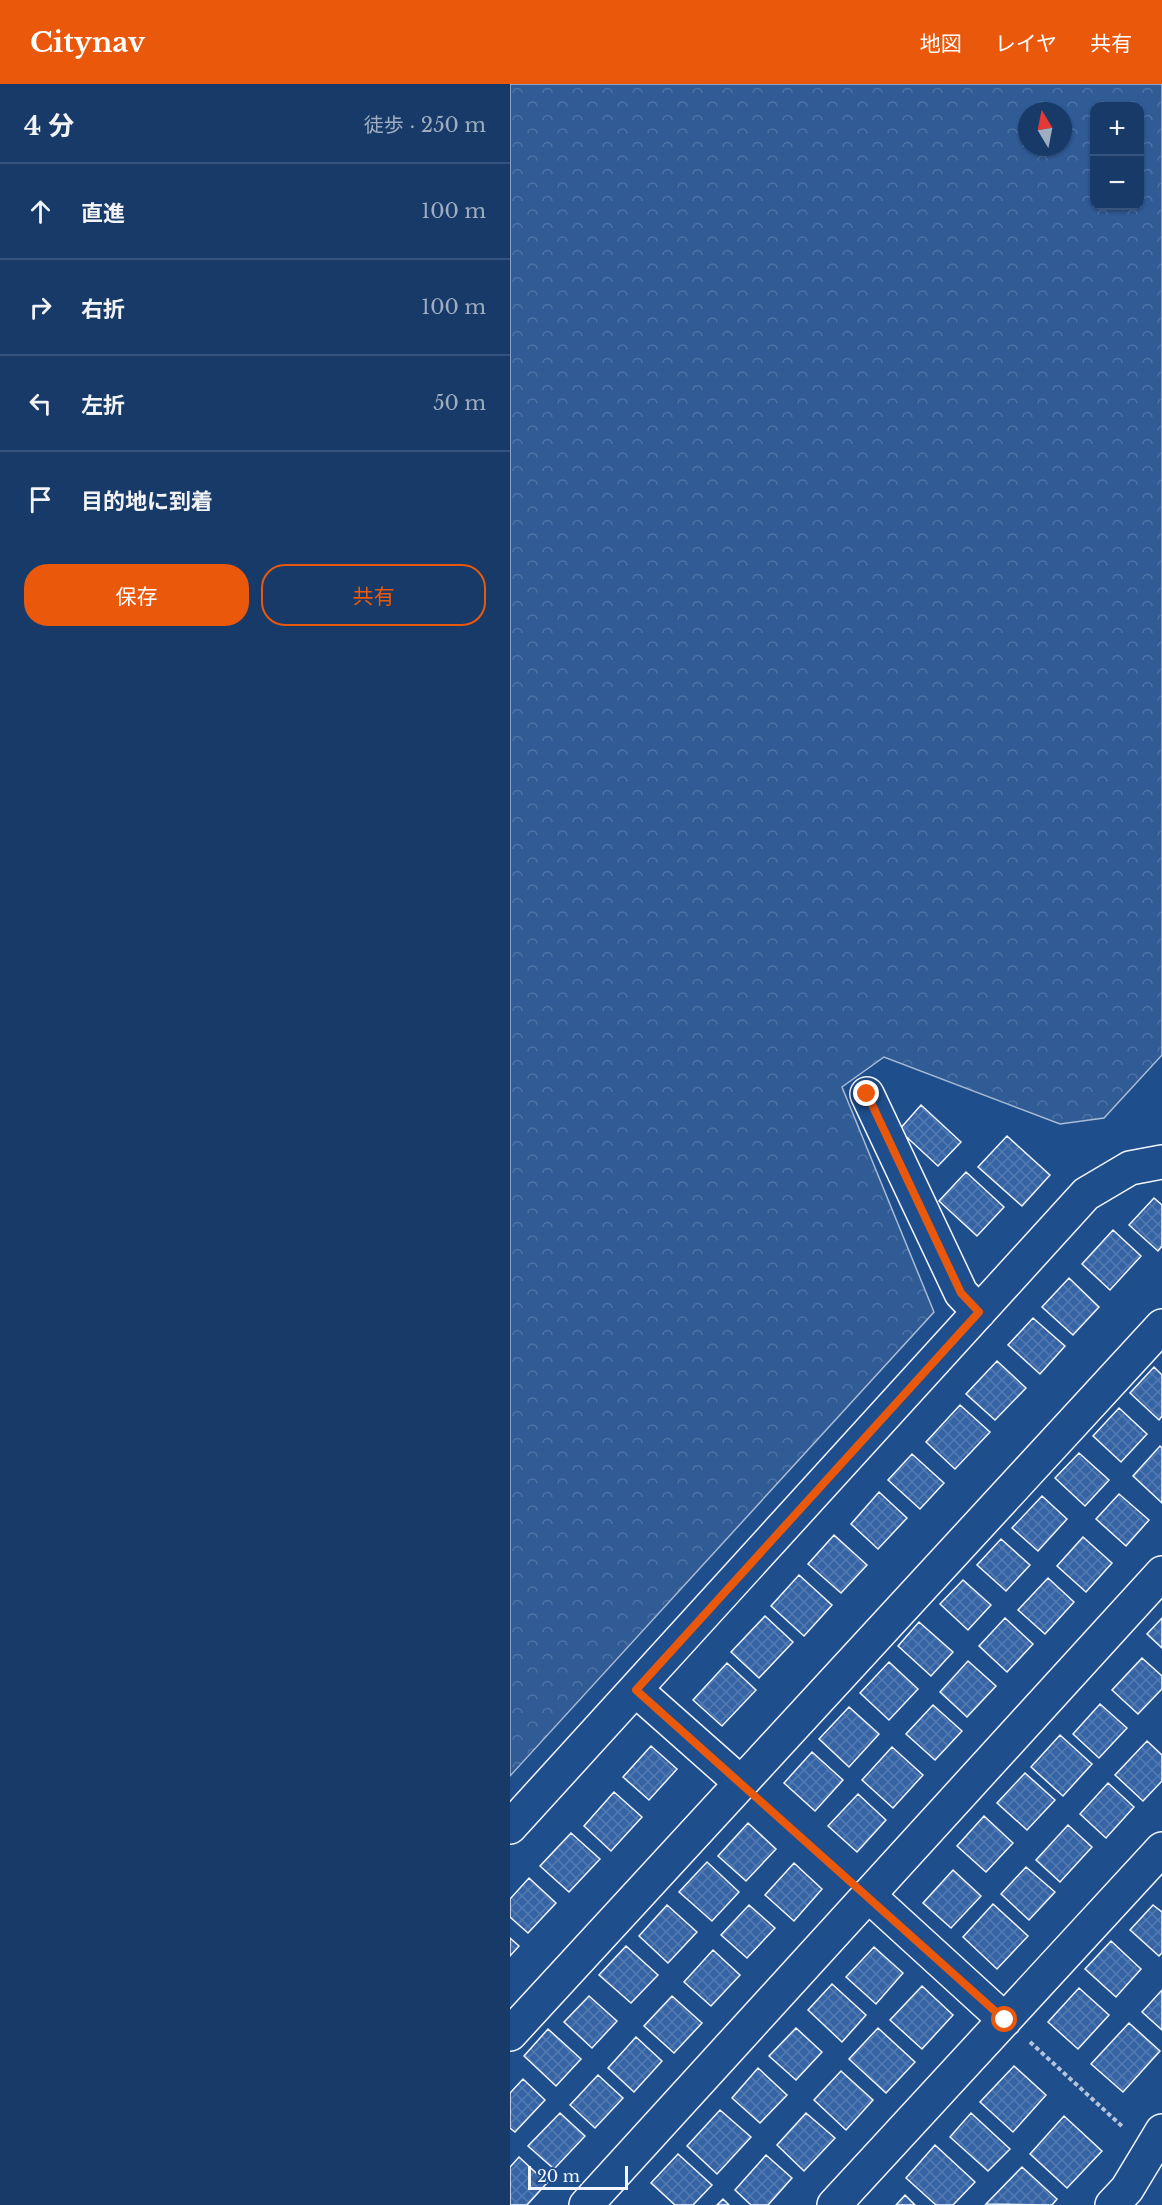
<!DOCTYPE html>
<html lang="ja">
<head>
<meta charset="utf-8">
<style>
	:root { --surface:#173a69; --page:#244571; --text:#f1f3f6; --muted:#9eadc0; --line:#36547d; --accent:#ea580c }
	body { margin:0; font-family:"Libre Baskerville","Noto Sans JP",serif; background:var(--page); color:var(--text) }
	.controls { position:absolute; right:18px; top:18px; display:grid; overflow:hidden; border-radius:12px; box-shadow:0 2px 4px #0004 }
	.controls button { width:54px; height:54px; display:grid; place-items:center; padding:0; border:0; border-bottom:2px solid var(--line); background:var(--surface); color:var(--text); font:30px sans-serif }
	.compass { position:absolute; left:508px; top:18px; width:54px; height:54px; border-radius:50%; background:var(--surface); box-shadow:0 2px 4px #0004; rotate:350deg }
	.scale { position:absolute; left:18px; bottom:15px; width:100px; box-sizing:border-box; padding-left:6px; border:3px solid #f2f6ff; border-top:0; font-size:16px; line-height:21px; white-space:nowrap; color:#f2f6ff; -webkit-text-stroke:4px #1f4e8c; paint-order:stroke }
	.stop { position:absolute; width:18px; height:18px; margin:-14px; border:4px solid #ea580c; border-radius:50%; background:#fff }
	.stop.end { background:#ea580c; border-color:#fff; box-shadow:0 2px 6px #0008 }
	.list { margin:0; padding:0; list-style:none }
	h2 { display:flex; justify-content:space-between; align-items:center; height:78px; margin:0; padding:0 24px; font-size:26px }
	h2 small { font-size:20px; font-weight:400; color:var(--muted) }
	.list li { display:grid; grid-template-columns:39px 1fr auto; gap:18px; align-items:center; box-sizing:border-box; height:96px; padding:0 24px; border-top:2px solid var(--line) }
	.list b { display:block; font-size:22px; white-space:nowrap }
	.list em { font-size:20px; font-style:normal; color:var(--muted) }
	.actions { display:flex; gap:12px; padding:18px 24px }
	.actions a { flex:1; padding:14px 0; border:2px solid var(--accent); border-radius:24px; text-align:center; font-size:21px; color:var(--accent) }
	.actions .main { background:var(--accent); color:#fff }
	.icon { flex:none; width:33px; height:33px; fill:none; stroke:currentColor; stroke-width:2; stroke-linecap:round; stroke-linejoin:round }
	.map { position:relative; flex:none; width:652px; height:2121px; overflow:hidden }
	header { display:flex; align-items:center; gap:36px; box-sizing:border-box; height:84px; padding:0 30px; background:var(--accent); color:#fff }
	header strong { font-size:28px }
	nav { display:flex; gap:33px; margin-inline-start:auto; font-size:21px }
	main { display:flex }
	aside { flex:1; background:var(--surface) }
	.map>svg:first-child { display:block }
	.forest { fill:url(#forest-crowns); stroke:#a8bbd7; stroke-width:1.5; fill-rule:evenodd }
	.building { fill:url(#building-cross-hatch); stroke:#f2f6ff; stroke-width:1.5 }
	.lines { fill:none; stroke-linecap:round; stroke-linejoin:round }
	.minor-casing { stroke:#f2f6ff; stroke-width:36 }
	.path { stroke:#b3c4dc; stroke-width:4; stroke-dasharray:4.5 3; stroke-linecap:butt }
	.minor { stroke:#1f4e8c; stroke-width:33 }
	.route { stroke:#ea580c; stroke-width:8 }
</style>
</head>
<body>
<header>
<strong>Citynav</strong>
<nav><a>地図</a><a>レイヤ</a><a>共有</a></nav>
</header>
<main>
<aside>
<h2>4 分<small>徒歩 · 250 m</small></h2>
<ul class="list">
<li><svg class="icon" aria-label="ahead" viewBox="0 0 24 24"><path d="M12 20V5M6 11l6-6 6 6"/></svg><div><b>直進</b></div><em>100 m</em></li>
<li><svg class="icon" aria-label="right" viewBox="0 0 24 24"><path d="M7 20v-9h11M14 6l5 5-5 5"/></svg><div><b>右折</b></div><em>100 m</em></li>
<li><svg class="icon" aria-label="left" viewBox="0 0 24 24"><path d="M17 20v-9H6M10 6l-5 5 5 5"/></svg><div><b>左折</b></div><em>50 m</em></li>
<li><svg class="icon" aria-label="arrive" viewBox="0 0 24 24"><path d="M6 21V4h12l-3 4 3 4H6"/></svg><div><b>目的地に到着</b></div></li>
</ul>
<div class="actions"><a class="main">保存</a><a>共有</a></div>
</aside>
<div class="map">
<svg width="652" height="2121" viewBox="0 0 652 2121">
	<defs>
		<pattern id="forest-crowns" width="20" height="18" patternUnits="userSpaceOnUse" patternTransform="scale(1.5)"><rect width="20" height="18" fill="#305b95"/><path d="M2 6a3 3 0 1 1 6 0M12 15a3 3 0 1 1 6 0" fill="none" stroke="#4e73a5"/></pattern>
		<pattern id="building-cross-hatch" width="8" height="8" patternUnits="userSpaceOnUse" patternTransform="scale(1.5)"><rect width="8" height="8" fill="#3563a3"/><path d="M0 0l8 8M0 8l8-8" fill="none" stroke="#537ab1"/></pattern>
	</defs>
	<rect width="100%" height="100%" fill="#1f4e8c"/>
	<path class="forest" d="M0,0H652V971L594,1034L550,1040L374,973L332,1003L424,1228L0,1692ZM584,22H630V122H584ZM517,27H553V63H517Z"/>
	<path class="building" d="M411,1021L451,1058L428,1082L389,1046Z
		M497,1052L540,1091L512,1122L468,1083Z
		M456,1088L494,1123L467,1152L429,1117Z
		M644,1114L652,1121V1162L648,1167L619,1141Z
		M603,1146L631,1172L600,1206L572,1180Z
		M559,1194L589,1223L563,1251L532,1223Z
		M523,1234L555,1262L530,1290L498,1261Z
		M487,1277L516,1304L485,1336L456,1310Z
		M644,1283L652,1291V1332L649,1336L620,1309Z
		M450,1321L480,1348L445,1385L416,1358Z
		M609,1324L637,1350L611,1378L583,1352Z
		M650,1362L652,1364V1419L623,1392Z
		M569,1369L599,1396L575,1422L545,1394Z
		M402,1370L434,1399L410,1425L378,1396Z
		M369,1408L397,1434L368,1465L341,1440Z
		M609,1410L639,1436L616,1462L586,1435Z
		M532,1412L557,1435L528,1467L502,1444Z
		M324,1451L357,1481L331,1509L298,1480Z
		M573,1453L602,1479L576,1508L547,1482Z
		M491,1455L520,1481L496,1507L467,1481Z
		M289,1491L322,1521L294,1552L261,1522Z
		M538,1494L564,1518L535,1550L508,1526Z
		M453,1496L481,1521L458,1546L430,1520Z
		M255,1532L283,1558L249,1594L221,1568Z
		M495,1534L523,1560L497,1588L469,1562Z
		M652,1534V1564L637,1550Z
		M409,1538L443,1568L421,1592L388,1562Z
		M632,1574L652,1592V1605L628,1630L602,1606Z
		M458,1577L486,1602L457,1633L430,1608Z
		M379,1578L408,1605L379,1636L350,1609Z
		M217,1579L246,1606L212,1642L183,1616Z
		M590,1620L617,1644L589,1674L563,1650Z
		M423,1621L452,1647L425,1676L396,1650Z
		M339,1623L369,1650L339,1683L309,1655Z
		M550,1651L582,1680L553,1712L521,1683Z
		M637,1657L652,1671V1697L633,1717L605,1691Z
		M141,1662L167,1685L139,1716L113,1693Z
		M382,1663L413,1691L383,1724L352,1696Z
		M302,1668L333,1696L305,1727L274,1699Z
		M515,1689L545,1716L517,1746L487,1719Z
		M598,1699L624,1723L596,1754L570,1730Z
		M104,1708L132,1733L101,1767L74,1742Z
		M348,1710L376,1736L347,1768L318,1742Z
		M474,1732L503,1759L476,1788L447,1762Z
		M238,1739L266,1765L236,1797L208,1772Z
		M558,1741L582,1763L550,1798L526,1776Z
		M61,1749L90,1775L59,1808L30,1782Z
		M197,1778L229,1808L202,1837L169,1808Z
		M284,1779L312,1805L284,1837L255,1811Z
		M516,1783L545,1808L519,1836L491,1810Z
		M443,1786L471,1812L441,1844L413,1819Z
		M19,1794L46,1819L18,1849L0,1833V1815Z
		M483,1820L518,1852L487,1885L453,1853Z
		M157,1821L187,1848L158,1879L129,1852Z
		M239,1821L265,1844L237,1874L211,1851Z
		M643,1821L652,1828V1869L649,1872L620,1846Z
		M0,1854L9,1862L0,1872Z
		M601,1857L631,1885L606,1913L575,1885Z
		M116,1862L148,1891L121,1919L89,1891Z
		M364,1863L393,1889L366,1920L336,1893Z
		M203,1866L230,1891L201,1922L174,1898Z
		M322,1900L356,1931L332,1958L298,1926Z
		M412,1902L443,1931L412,1965L380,1936Z
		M569,1904L599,1931L568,1965L538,1938Z
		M652,1906V1946L632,1928Z
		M79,1912L107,1937L82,1964L54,1938Z
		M162,1912L192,1939L164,1969L134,1942Z
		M619,1939L650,1967L613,2008L581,1980Z
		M286,1944L312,1968L286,1996L259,1972Z
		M368,1944L405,1978L376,2009L339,1975Z
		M38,1945L71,1975L46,2002L14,1972Z
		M126,1953L152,1977L124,2008L98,1984Z
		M504,1982L536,2011L503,2048L470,2018Z
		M248,1984L277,2011L250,2039L222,2014Z
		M331,1987L363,2016L336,2046L304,2016Z
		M88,1991L113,2014L85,2044L60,2021Z
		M13,1995L35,2016L5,2048L0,2044V2009Z
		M210,2026L241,2053L207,2090L177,2062Z
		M50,2029L75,2052L44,2085L18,2062Z
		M296,2029L325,2054L294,2087L267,2061Z
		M461,2029L500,2065L478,2087L440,2053Z
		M554,2032L592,2067L557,2104L520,2070Z
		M425,2061L465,2098L443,2121H426L396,2094Z
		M168,2070L202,2101L183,2121H165L141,2099Z
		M256,2071L282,2094L258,2121H241L225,2106Z
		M9,2073L37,2099L17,2121H0V2083Z
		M512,2083L547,2115L542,2121L476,2120Z
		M395,2111L405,2121H386Z
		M213,2115L219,2121H207Z"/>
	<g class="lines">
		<g class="minor-casing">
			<path id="minor" d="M357,1010L451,1209L469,1228
				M126,1606L231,1699
				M0,1743L576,1110L620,1084L652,1078
				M358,1811L495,1936
				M0,1950L652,1242
				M76,2121L652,1489
				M324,2121L652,1765
				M602,2121L617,2105L652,2047"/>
		</g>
		<path class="path" d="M256,1722L334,1790
			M520,1958L614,2044"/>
		<use href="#minor" class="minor"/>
	</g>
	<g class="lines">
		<path class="route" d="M357,1010L451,1209L469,1228L126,1606L495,1936"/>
	</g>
</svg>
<div class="controls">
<button>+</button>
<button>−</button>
</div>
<svg class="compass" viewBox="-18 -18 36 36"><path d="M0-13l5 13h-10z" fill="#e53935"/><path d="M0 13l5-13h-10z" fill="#9eadc0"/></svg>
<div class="scale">20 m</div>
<div class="stop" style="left:495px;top:1936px"></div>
<div class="stop end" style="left:357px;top:1010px"></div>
</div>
</main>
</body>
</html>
